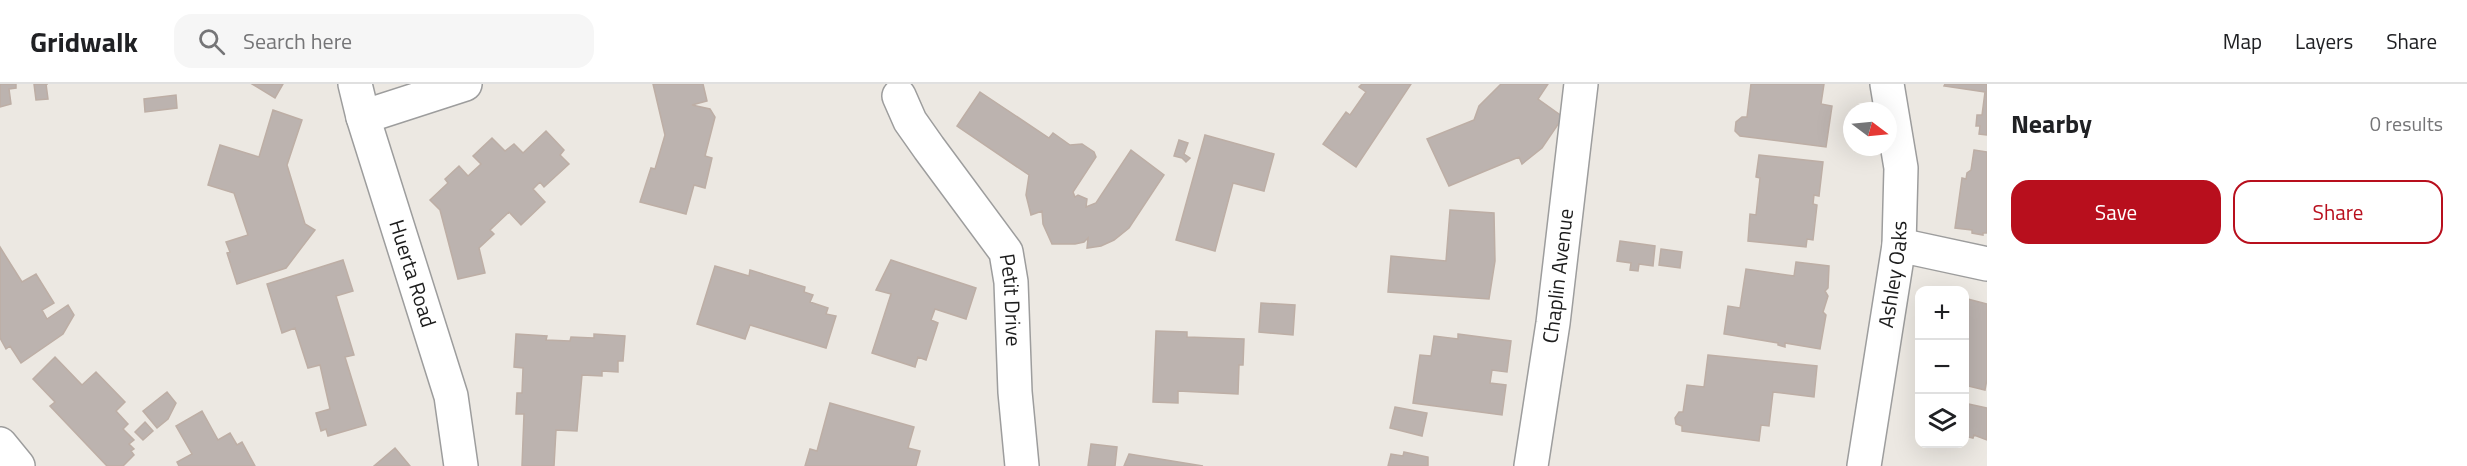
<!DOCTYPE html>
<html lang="en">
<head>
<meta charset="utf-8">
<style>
	:root { --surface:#fff; --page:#f6f6f6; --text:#202124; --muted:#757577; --line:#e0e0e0; --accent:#b80f1d }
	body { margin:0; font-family:"Titillium Web",sans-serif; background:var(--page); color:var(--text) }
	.controls { position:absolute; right:18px; bottom:18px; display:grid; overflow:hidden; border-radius:12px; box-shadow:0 6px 24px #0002 }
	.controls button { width:54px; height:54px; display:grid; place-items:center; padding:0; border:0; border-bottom:2px solid var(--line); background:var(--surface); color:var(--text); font:30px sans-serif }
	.compass { position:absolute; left:1843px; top:18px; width:54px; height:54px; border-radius:50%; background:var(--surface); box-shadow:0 6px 24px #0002; rotate:106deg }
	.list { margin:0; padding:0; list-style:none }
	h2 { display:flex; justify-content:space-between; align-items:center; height:78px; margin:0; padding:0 24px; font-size:26px }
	h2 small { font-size:20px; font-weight:400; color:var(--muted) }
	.actions { display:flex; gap:12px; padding:18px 24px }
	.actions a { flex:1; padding:14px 0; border:2px solid var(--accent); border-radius:18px; text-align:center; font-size:21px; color:var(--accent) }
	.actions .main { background:var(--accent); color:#fff }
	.icon { flex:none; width:33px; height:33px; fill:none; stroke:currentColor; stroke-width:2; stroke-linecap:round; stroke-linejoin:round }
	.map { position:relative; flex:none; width:1987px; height:382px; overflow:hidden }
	header { display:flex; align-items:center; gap:36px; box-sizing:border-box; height:84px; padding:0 30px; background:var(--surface); border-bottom:2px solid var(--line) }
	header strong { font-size:28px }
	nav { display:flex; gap:33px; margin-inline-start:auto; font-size:21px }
	.search { width:420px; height:54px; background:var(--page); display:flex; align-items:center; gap:15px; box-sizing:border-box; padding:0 21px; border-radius:18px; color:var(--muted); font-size:22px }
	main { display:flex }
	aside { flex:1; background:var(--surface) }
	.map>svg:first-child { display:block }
	.building { fill:#bcb3af; stroke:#bdaea5; stroke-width:1.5 }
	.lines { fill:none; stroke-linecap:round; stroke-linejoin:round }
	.minor-casing { stroke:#9d9d9d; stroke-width:36 }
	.minor { stroke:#fff; stroke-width:33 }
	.labels { text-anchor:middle; stroke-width:4.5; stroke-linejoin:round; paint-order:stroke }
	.street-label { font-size:21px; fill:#1c1c1c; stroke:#fff }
</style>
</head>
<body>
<header>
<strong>Gridwalk</strong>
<div class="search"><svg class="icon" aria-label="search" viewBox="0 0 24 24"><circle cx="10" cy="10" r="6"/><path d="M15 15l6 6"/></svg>Search here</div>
<nav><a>Map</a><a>Layers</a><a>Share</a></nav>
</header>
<main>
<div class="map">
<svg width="1987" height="382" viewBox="0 0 1987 382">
	<rect width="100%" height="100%" fill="#ece8e2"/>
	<path class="building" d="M0,0H16V4L9,5L11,20L0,23Z
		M34,0H48H46L48,15L36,16Z
		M252,0H283L275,14Z
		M653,0H703L707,17L692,21L710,25L715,33L705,72L712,74L705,104L694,101L686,130L640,118L651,84L655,85L665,51Z
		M1362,0H1411L1356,83L1323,60L1346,28L1350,31L1366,8L1359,3Z
		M1501,0H1548L1538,15L1563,33L1542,64L1522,80L1519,73L1449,102L1427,55L1474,36L1479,22Z
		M1751,0H1824L1821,20L1832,22L1826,63L1740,52L1735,47L1736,38L1742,33H1747Z
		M1945,0H1987V51L1979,50L1980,42H1976L1977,31H1982L1985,8L1944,2Z
		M980,8L1049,54L1053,49L1070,61L1082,60L1094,68L1096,73L1073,108L1075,113L1078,111L1087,115L1086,123L1096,119L1131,66L1164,91L1129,144L1114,156L1101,162L1087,164L1088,154L1084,158L1075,160H1052L1043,140L1042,127L1031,131L1026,111L1029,91L957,42Z
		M176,11L177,24L145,28L144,15Z
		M273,26L302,36L287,81L305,140L315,146L286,184L237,200L227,169L230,168L226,158L248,151L234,109L208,101L220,61L259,73Z
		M546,47L564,66L560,71L569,80L544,103L540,98L533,105L545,118L521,141L509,128L490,146L494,150L479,164L485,189L458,195L440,126L430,116L448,99L445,95L459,82L468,92L481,80L473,72L492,54L505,67L514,60L523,69Z
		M1205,51L1274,70L1264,107L1233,99L1215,167L1176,156Z
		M1179,56L1188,59L1184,70L1190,74L1186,78L1182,74L1174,72Z
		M1974,66L1987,68V149H1983V151L1972,149V146L1955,144L1962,94L1966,95L1967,89L1971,86Z
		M1759,71L1823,78L1819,112L1814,111L1813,120L1817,121L1813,156L1807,155L1806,163L1748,157L1750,130L1756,131L1760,94L1756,93Z
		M1450,126L1494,129L1495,177L1489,215L1388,208L1391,172L1446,177Z
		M1620,157L1655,162L1653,182L1639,180L1638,187L1630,186L1631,179L1617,177Z
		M0,163L22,198L36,190L54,219L42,226L47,235L68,221L74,231L63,250L21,279L10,262L6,265L0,254Z
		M1661,165L1682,168L1680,184L1659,181Z
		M343,176L353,207L336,212L354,271L345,273L366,341L328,352L326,345L321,347L316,329L330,325L320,281L308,284L295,244L282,249L267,200Z
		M891,176L976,204L966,235L935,225L931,236L938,239L926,276L918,273L915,283L872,269L891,210L876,206Z
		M1796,178L1829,182L1828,204L1825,207L1828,212L1823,228L1826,231L1820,265L1785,259V263L1778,261V259L1724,250L1728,222L1740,224L1746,185L1794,192Z
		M715,182L749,192L750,186L805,203L804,208L813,211L810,218L828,224L826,230L836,232L826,264L750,241L745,255L697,240Z
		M1964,214L1987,220V295L1985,306L1964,301Z
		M1261,219L1295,221L1293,251L1259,248Z
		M1156,247L1187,248V253L1244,255L1243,281H1239L1238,310L1178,307V319L1153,318Z
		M516,250L547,252L546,256L570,257L571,253L594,254V250L625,252L623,277H618V288L602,287V292L582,291L577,347L556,346L554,382H522L524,330H516L517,309H522L523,284L514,283Z
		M1458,250L1511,257L1507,288L1492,286L1490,299L1506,301L1502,331L1413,319L1420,271L1431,272L1434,252L1458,255Z
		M1708,271L1817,282L1814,313L1773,308L1769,342L1761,341L1759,357L1682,347V342L1676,340L1675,334L1679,328H1683L1687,301L1704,303Z
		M55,273L82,301L96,288L125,318L116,327L128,340L123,345L134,356L129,360L134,365L131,367L134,371L123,382H107L50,322L55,318L33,295Z
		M167,308L176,319L168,335L157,344L143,327Z
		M830,319L914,343L908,364L920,367L916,382H805L810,365L817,367Z
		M1964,319L1987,324V356L1974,351L1973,354L1964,352Z
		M1395,323L1427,329L1422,352L1390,344Z
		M202,327L218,356L230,349L237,361L242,358L255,382H179L177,378L192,370L176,342Z
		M145,338L153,347L143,356L135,348Z
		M1091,360L1117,363L1115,382H1088Z
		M395,364L410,382H374Z
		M1404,368L1428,373V382H1388L1391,370L1403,372Z
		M1129,370L1203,382H1124Z"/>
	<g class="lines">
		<g class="minor-casing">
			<g id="minor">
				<path id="s1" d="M355,0L363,33L451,312L461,382"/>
				<path id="s2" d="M899,12L910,37L929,64L1006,168L1011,198L1015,308L1022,382"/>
				<path d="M363,33L465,0"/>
				<path d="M1899,161L1987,180"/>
				<path d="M0,360L18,382"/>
				<path id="s3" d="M1531,382L1553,239L1581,0"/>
				<path id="s4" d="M1864,382L1899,161L1901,84L1887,0"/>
			</g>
		</g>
		<use href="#minor" class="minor"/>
	</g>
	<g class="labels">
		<g class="street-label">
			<text dy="7" stroke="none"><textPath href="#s1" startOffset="198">Huerta Road</textPath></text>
			<text dy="7" stroke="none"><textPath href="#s3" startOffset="192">Chaplin Avenue</textPath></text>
			<text dy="7" stroke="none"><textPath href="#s4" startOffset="194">Ashley Oaks</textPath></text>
			<text dy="7" stroke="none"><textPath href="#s2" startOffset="238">Petit Drive</textPath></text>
		</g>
	</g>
</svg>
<div class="controls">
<button>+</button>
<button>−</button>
<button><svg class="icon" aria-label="layers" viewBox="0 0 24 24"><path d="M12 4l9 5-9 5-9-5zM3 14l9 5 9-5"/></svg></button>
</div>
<svg class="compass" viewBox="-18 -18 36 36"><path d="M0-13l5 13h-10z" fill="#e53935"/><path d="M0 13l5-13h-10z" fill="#757577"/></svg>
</div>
<aside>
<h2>Nearby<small>0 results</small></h2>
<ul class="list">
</ul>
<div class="actions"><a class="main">Save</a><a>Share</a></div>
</aside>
</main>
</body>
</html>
